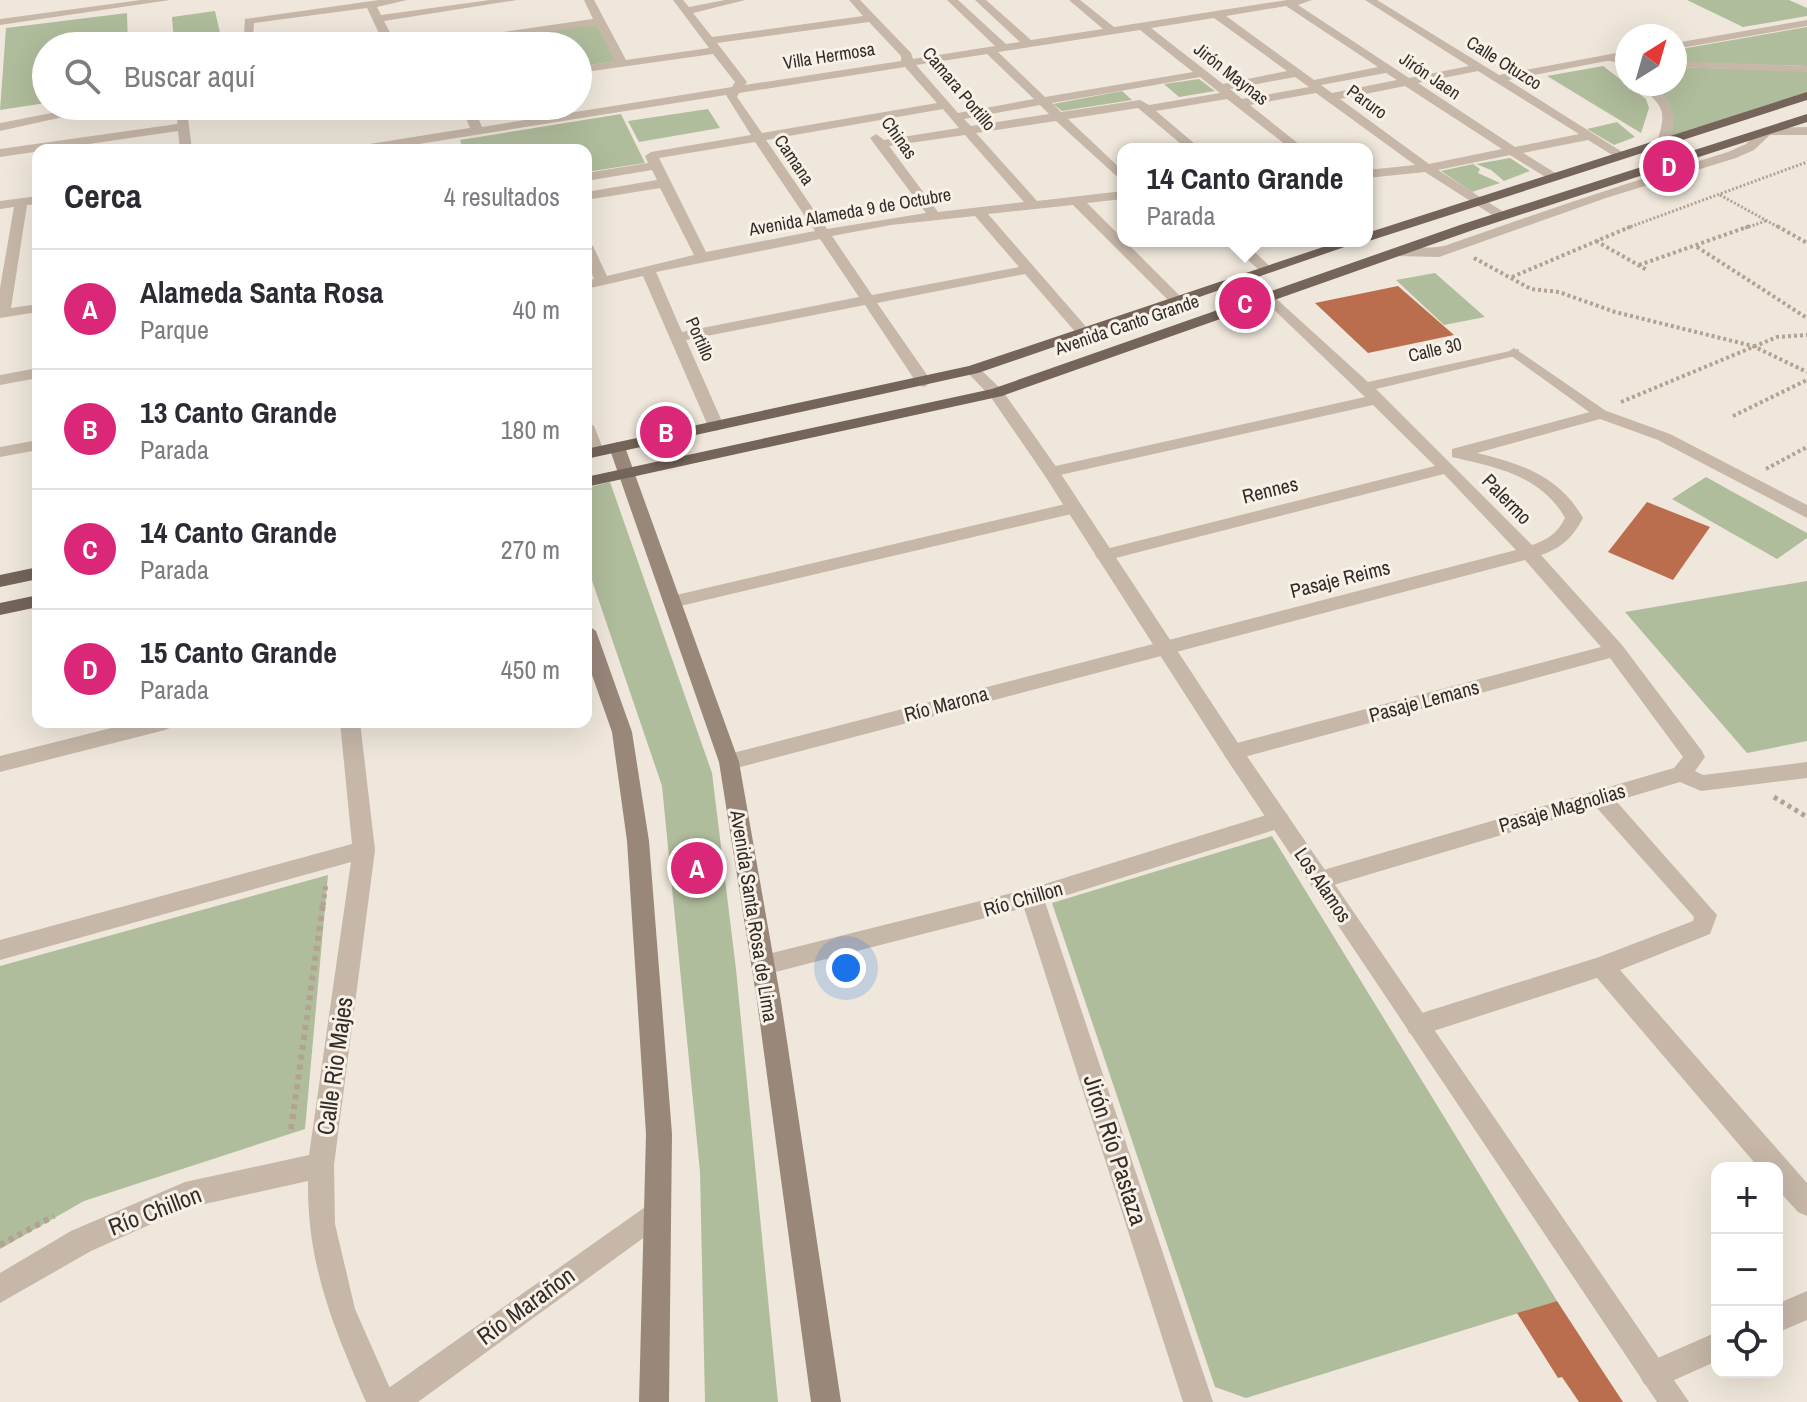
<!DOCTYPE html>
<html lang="es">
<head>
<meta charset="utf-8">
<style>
	:root { --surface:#fff; --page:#f7f7f7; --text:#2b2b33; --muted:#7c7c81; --line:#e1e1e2; --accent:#db2777 }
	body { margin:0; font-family:"Archivo Narrow",sans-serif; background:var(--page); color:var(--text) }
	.controls { position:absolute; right:24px; bottom:24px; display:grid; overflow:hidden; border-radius:16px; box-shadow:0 8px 32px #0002 }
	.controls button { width:72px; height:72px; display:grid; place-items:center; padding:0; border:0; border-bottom:2px solid var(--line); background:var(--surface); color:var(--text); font:40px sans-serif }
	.compass { position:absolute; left:1615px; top:24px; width:72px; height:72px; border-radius:50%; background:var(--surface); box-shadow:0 8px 32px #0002; rotate:37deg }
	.you { position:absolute; left:846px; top:968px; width:28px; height:28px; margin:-20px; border:6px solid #fff; border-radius:50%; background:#1a73e8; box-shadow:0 0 0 12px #1a73e833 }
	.badge { display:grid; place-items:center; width:52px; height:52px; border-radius:50%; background:var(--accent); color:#fff; font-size:26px; font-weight:700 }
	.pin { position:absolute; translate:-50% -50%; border:4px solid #fff; box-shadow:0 2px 8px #0006 }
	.popup { position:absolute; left:1117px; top:143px; width:256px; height:104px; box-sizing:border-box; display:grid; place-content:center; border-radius:16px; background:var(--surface); filter:drop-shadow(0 2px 6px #0005); font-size:26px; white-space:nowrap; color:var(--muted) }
	.popup b { font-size:30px; color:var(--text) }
	.popup::after { content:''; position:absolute; left:50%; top:100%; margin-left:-16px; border:16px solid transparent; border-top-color:var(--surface) }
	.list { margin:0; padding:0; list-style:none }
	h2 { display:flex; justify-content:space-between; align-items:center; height:104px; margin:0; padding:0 32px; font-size:34px }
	h2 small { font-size:26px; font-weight:400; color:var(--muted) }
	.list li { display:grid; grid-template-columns:52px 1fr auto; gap:24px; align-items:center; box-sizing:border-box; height:120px; padding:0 32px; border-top:2px solid var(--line) }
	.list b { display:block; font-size:30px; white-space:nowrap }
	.list p { margin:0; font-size:26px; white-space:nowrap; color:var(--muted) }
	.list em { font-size:26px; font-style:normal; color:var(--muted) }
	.icon { flex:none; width:44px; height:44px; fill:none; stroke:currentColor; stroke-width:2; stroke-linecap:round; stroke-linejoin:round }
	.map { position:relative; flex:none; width:1807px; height:1402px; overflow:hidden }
	.search { position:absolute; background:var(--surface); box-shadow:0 8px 32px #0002; left:32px; top:32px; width:560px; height:88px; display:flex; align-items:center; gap:20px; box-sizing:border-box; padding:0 28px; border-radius:44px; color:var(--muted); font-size:30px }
	.panel { position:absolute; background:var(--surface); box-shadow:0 8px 32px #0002; left:32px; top:144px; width:560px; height:584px; border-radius:16px }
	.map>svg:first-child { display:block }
	.green { fill:#b0bd9c }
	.building { fill:#bb6e4d }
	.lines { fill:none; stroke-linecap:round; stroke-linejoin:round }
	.path-far3 { stroke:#b2a292; stroke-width:3; stroke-dasharray:2 2; stroke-linecap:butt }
	.path-far2 { stroke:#b2a292; stroke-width:4; stroke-dasharray:3 3; stroke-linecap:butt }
	.path-far1 { stroke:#b2a292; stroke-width:5; stroke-dasharray:4 4; stroke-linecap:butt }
	.path { stroke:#b2a292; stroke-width:6; stroke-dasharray:5 5; stroke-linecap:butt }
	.service { fill:#c6b7a8; fill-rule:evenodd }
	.minor { fill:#c6b7a8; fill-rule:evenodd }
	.tertiary { fill:#c6b7a8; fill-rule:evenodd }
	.secondary { fill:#99877a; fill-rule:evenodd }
	.primary { fill:#74645a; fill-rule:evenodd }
	.labels { text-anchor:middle; stroke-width:6; stroke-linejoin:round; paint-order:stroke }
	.far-street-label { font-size:18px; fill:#342c28; stroke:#f7f1e7 }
	.street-label { font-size:20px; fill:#342c28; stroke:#f7f1e7 }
	.near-street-label { font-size:24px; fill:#342c28; stroke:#f7f1e7 }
</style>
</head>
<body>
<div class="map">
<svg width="1807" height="1402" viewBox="0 0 1807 1402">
	<rect width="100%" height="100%" fill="#efe7db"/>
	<path class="green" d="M1687,0H1789L1807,8V16L1743,27Z
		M215,11L221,37L174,43L172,17Z
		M127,13L128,46H46V103L0,110L6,28Z
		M597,24L616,61L578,67V46H543L536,32Z
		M1807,27V66L1675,62V50Z
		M1603,66L1646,99L1649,108L1641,133L1547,76Z
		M1675,67L1807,71V93L1670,136C1673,111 1672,101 1652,84H1675Z
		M1199,79L1215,91L1179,97L1164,84Z
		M1122,91L1132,100L1062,111L1053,104Z
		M708,109L720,128L639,142L628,121Z
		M621,114L645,163L586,172V150H463L460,140Z
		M1617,122L1635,137L1614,145L1587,129Z
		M1510,158L1530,171L1504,181L1491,170L1476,164Z
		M1473,164L1480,169L1478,173L1500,183L1472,192L1441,171Z
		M1435,273L1485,317L1444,325L1396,280Z
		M1706,477L1807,533V538L1777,559L1672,499Z
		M610,482L712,773L736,969L778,1402H705L700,1172L662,786L586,563V488Z
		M1807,581V741L1747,753L1625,612Z
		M1272,836L1557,1301L1246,1398L1215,1387L1052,903Z
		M328,875L305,1129L84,1201L0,1249V966Z"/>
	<path class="building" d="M1398,286L1454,335L1368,353L1315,303Z
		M1647,502L1710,527L1673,580L1608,552Z
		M1557,1301L1598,1364L1623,1402H1579L1562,1377L1558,1378L1517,1313Z"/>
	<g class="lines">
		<path class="path-far3" d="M1720,195L1780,228
			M1627,228L1807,162
			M1745,228L1766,221"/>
		<path class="path-far2" d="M1777,226L1807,243
			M1596,241L1647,270
			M1697,247L1807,318
			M1474,258L1531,289L1559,292L1615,312L1753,346L1807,372
			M1639,265L1750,226
			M1512,277L1632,226
			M1621,402L1777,337L1807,335
			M1733,416L1807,380
			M1766,469L1807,447"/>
		<path class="path-far1" d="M1774,797L1807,817
			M323,906L326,883"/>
		<path class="path" d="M291,1129L323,904
			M0,1245L54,1216"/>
		<path class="service" d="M1607,55L1627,58V64L1604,60L1603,58Z
			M1675,61L1807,66V72L1675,67Z
			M1514,348L1606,411V417H1596L1510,355L1508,352Z"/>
		<path class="minor" d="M141,0H170L0,25V19Z
			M379,0H407L377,7L381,15L490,0H517L384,21L397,46H385L367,8L254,23L253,39L221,46H199L244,35L245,19Z
			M584,0H594L626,60L709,48L673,0H683L689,7L725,0H745L693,13L712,37L863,16L849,0H860L911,53L913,59L995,46L947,0H958L1006,44L1020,42L975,0H986L1031,40L1103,29L1069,0H1080L1114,27L1287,0H1312L1298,5L1409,78L1469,66L1365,0H1377L1499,75L1627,51V57L1508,80L1627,155L1617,158L1588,140L1523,153L1557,174L1558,177L1552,181L1510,155L1438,170L1505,213L1507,216L1500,220L1425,172L1367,178V170L1415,165L1316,93L1250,105L1305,149H1291L1227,99L1156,111L1201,149H1187L1138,108L1068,119L1123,171V182L1056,121L976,133L1037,201L1123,191V199L1087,203L1182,298V304H1172L1073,205L988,214L1088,329V335H1078L1025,274L877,303L932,382L924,387L918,385L865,305L686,340L724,426L716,431L708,426L643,276L586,289V281L594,279L586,261V242L593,246L607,276L694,255L660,188L586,200V192L657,180L652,170L586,181V173L648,163L645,156L651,152L751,135L726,95L381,150H351L357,146L470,128L461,106H473L482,127L732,87L735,82L713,54L578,73V67L615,61L597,25L436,46H405L593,19ZM1286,6L1378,67L1314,80L1226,16ZM1214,18L1287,71L1223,84L1151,28ZM869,22L901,56V61L745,85L747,82L717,43ZM1140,30L1193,72L1045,97L998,52ZM987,54L1034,99L958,113L916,65ZM905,67L937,103L762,133L737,97L739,93ZM1478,71L1579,134L1515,147L1418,83ZM1386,73L1397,80L1332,93L1321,85ZM1200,77L1220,93L1149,105L1140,100L1061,112L1052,103ZM1295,77L1309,87L1242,99L1230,89ZM1405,86L1502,149L1429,164L1340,99ZM1040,105L1049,114L971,126L964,119ZM943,109L959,128L884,140L876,134L870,138L926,213L827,229L766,140ZM965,135L1024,202L938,212L889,146ZM755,142L815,231L706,252L659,158ZM975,216L1019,267L872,295L832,236L891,225ZM820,239L859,297L682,332L656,272Z
			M1807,20V26L1675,49V43Z
			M1640,84H1653C1673,102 1680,118 1667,145L1657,142C1668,108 1662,108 1640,84Z
			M88,106H112L0,131V123Z
			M218,106H248L188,118L192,150H180L178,131L0,157V149L177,124L178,112Z
			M1807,127V135H1770L1754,150L1736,158L1606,198L1439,257L1395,256L1388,252C1399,243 1430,251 1447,245C1540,212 1633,181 1728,152L1746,144L1763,128Z
			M38,196V204L27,205L11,308L38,304V312L0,318V288L14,207L0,209V201Z
			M1228,241H1243L1275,271L1263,274Z
			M1249,274L1368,382L1519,349V355L1376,389L1532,545C1547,540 1558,533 1565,518C1542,476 1496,467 1452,457V449L1601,409L1670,434L1807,505V518L1658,440L1600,419L1477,453C1522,464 1559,476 1583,518C1573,537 1562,548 1541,555L1622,645L1702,751L1705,757L1695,771L1703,775L1807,762V778L1701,791L1680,782L1616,801L1717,915L1710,934L1620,970L1807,1183V1216L1798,1212L1777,1189V1168H1759L1597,978L1418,1036L1409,1033L1406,1025L1409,1017L1599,957L1693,921L1694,917L1596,807L1320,889L1312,887L1309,880L1312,873L1320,871L1674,768L1683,757L1610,658L1233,760L1226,758L1223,752L1226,746L1233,744L1601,647L1525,560L729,770L722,768L719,762L722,756L729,754L1516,550L1444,474L1104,561L1098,559L1095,555L1098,551L1435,466L1373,405L1051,477L1045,476L1043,472L1051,467L1365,397L1244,281V275Z
			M38,368V378L0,385V375Z
			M586,421L594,426L604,451L602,455H590L588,451Z
			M38,440V450L0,457V447Z
			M1074,502L1080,504L1083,508L1080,512L672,608L663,602L672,596Z
			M135,722H175L172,727L165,730L0,772V756Z
			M340,722H360L375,850L334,1165L335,1224L355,1309L396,1402H366C333,1326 307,1265 308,1181L187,1208L91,1251L0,1303V1273L71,1231L185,1182L309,1155L351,862L0,960V940L352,844Z
			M1279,811L1287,814L1290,820L1287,826L1045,902L1213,1402H1183L1024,908L764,975L756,972L752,965L756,958L764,955L1032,888Z
			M1807,1291V1320L1777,1333V1304Z
			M1717,1332V1361L1654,1389L1644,1384L1639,1374L1644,1364Z"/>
		<path class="tertiary" d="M973,365L978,367L1002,390L1057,468L1240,746L1689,1402H1657L1226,758L1043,473L990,396L965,370Z
			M658,1198L668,1202L671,1211L668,1220L418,1402H378L383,1392Z"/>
		<path class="secondary" d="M617,442L625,447L739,762L781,1001L841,1402H811L757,1001L719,762L609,447Z
			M586,624L596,631L632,732L649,841L672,1134L669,1402H639L646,1134L627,841L612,732L586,658Z"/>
		<path class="primary" d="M1807,92V100L1372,240L1367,241V233Z
			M1807,114V122L1473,230L1002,396L586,487V477L992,389L1463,224Z
			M1341,241H1362L978,373L586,459V449L969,366Z
			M38,567V579L0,587V575Z
			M38,595V607L0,615V603Z"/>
	</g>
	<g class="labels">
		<g class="far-street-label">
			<text transform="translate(829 56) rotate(-9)" y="6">Villa Hermosa</text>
			<text transform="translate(1504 63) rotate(32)" y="6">Calle Otuzco</text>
			<text transform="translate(1231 74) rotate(38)" y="6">Jirón Maynas</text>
			<text transform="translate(1430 76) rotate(34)" y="6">Jirón Jaen</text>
			<text transform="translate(959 89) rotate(50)" y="6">Camara Portillo</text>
			<text transform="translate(1367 102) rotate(36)" y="6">Paruro</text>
			<text transform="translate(899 138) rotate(54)" y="6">Chinas</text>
			<text transform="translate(794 160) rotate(56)" y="6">Camana</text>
			<text transform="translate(850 212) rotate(-10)" y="6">Avenida Alameda 9 de Octubre</text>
			<text transform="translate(1127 325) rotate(-19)" y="6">Avenida Canto Grande</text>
			<text transform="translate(700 339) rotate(66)" y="6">Portillo</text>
			<text transform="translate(1435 350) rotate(-13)" y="6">Calle 30</text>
		</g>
		<g class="street-label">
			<text transform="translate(1270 490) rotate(-14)" y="7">Rennes</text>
			<text transform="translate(1507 499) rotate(46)" y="7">Palermo</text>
			<text transform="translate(1340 579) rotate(-14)" y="7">Pasaje Reims</text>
			<text transform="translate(1424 701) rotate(-15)" y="7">Pasaje Lemans</text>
			<text transform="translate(946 704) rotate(-15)" y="7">Río Marona</text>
			<text transform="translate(1562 808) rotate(-16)" y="7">Pasaje Magnolias</text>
			<text transform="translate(1323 885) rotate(56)" y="7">Los Alamos</text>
			<text transform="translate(1023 899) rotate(-16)" y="7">Río Chillon</text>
			<text transform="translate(754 916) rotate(81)" y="7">Avenida Santa Rosa de Lima</text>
		</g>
		<g class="near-street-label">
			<text transform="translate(335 1066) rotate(-82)" y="8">Calle Rio Majes</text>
			<text transform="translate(1115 1150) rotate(72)" y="8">Jirón Río Pastaza</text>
			<text transform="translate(155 1211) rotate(-21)" y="8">Río Chillon</text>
			<text transform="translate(526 1306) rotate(-36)" y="8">Río Marañon</text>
		</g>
	</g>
</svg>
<div class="controls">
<button>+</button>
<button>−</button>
<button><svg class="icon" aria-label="locate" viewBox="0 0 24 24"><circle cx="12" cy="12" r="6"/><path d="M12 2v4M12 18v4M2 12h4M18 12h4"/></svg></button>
</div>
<svg class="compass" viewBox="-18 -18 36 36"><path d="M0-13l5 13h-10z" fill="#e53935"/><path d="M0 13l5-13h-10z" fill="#7c7c81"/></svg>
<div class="you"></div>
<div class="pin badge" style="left:697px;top:868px">A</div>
<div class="pin badge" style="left:666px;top:432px">B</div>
<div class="pin badge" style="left:1245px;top:303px">C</div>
<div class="popup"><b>14 Canto Grande</b>Parada</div>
<div class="pin badge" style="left:1669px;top:166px">D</div>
<div class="search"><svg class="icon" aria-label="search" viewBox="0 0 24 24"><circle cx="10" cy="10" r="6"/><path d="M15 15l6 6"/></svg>Buscar aquí</div>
<section class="panel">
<h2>Cerca<small>4 resultados</small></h2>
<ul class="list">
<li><span class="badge">A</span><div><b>Alameda Santa Rosa</b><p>Parque</p></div><em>40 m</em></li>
<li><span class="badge">B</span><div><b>13 Canto Grande</b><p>Parada</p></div><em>180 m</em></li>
<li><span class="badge">C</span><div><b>14 Canto Grande</b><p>Parada</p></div><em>270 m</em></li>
<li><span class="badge">D</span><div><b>15 Canto Grande</b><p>Parada</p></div><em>450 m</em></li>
</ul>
</section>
</div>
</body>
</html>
